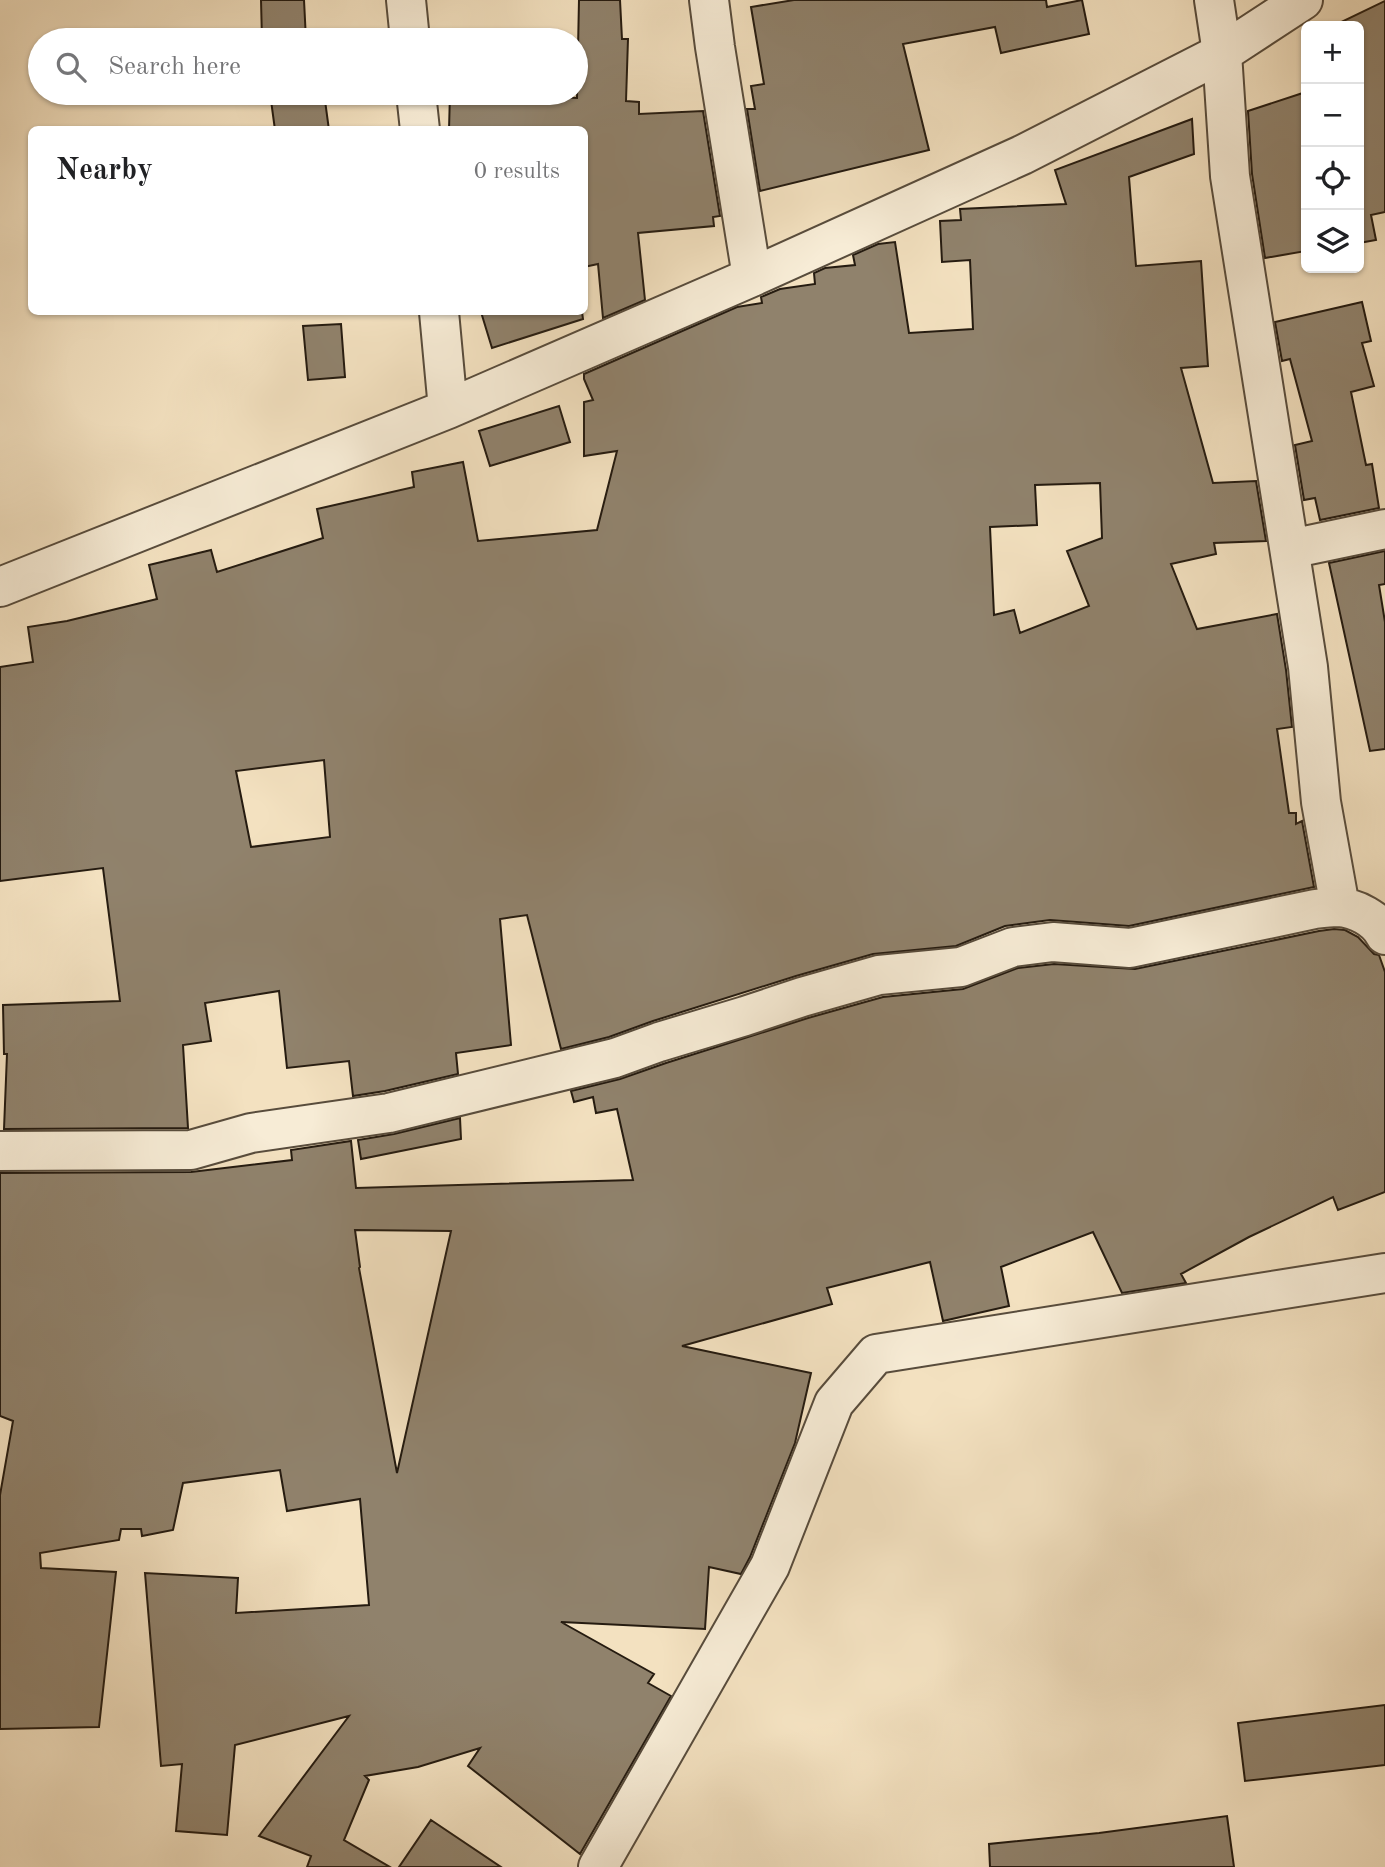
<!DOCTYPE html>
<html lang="en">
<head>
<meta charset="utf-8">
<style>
	:root { --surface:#fff; --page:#f6f6f6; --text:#202124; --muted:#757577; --line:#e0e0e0 }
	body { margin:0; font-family:"Old Standard TT",serif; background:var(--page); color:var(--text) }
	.controls { position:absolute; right:21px; top:21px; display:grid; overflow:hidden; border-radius:10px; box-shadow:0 2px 5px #0004 }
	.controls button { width:63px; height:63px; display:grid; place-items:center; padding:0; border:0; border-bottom:2px solid var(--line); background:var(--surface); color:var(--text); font:35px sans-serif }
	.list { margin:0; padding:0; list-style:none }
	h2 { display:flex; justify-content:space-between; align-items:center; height:91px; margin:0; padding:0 28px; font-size:30px }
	h2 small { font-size:23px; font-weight:400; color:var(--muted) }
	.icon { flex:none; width:38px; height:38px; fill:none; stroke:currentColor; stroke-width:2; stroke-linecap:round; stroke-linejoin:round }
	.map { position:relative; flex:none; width:1385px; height:1867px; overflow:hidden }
	.search { position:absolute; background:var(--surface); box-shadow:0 2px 5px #0004; left:28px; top:28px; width:560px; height:77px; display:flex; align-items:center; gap:18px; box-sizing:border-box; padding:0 24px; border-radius:38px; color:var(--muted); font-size:26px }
	.panel { position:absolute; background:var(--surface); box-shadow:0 2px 5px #0004; left:28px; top:126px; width:560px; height:189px; border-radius:10px }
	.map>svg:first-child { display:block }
	.building { fill:#90826c; stroke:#251b10; stroke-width:2; fill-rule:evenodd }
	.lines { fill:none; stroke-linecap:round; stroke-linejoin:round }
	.minor-casing { stroke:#584c3c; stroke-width:42 }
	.minor { stroke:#f7ecd6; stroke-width:38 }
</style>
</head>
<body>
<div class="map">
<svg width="1385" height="1867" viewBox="0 0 1385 1867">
	<rect width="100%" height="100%" fill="#f3e1c0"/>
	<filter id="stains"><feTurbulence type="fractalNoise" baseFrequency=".00286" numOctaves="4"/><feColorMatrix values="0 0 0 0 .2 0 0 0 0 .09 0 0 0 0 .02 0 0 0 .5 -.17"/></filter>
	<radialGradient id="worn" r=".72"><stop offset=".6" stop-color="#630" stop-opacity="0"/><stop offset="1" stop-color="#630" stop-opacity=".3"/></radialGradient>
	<path class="building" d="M261,0H304L306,40H262Z
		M579,0H620L622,39H628L626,101L639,102V114L703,111L720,216L713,217L714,226L638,233L645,300L603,318L598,264L584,267V130H449L450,93L577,98Z
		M794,0H1046L1047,7L1082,0L1089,34L1001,53L995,27L903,44L929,150L760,191L747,109H755L751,86L764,84L751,7Z
		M1385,1V212L1371,215L1376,240L1359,243V26H1336L1335,25Z
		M1306,92V251L1265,258L1252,174L1248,111Z
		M270,93H324L329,130H275Z
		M1192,119L1194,154L1129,177L1136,266L1201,261L1208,366L1181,368L1213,483L1256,481L1266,541L1214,543L1216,554L1171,564L1197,629L1277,614L1286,670L1292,727L1277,729L1289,813H1296V824L1302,821L1314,887L1129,926L1050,920L1005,926L956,946L873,954L796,976L653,1021L609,1037L561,1049L527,915L500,919L511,1045L456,1053L458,1074L385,1091L353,1096L349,1061L287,1068L279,991L205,1003L211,1041L183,1045L188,1128L4,1129L7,1054H4L3,1005L120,1001L103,868L0,881V667L33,662L28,627L67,621L157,599L149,565L211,550L217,572L323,538L317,509L414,487L412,472L463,462L478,541L597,530L617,451L584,456V402L593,400L584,379V374L737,307L762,303L761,297L780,289L815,284L814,273L825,268L855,265L853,255L878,244L895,242L909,333L973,329L970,260L942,262L940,221L961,220L960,209L1066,204L1055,170ZM1100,483L1102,538L1067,551L1089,606L1020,633L1014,610L994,615L990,527L1037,525L1035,485ZM324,760L330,837L251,847L236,771Z
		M1362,302L1371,341L1362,343L1374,386L1351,392L1366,465L1372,464L1379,508L1320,520L1315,498L1304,500L1295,445L1312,441L1290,359L1282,361L1275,322Z
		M481,312H582L583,319L492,348Z
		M341,324L345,377L308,380L303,326Z
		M559,406L570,442L490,466L479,431Z
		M1385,551V584L1379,585L1385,622V749L1370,751L1329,563Z
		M1334,929L1345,930L1358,937L1374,954L1379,955L1385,972V1192L1338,1210L1333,1197L1249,1237L1181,1274L1186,1283L1122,1293L1093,1232L1001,1267L1009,1306L943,1321L930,1262L827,1288L832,1304L682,1346L811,1373L795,1443L750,1557L741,1574L709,1567L705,1629L561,1622L654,1674L648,1683L671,1696L580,1854L468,1766L480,1748L418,1767L365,1776L369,1780L344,1840L390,1867H307L311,1856L259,1836L349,1716L235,1745L227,1835L176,1831L182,1764L161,1766L145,1573L238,1578L236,1613L369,1605L360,1499L287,1511L280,1470L183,1483L173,1530L142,1536L141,1529H121L119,1540L40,1553L41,1568L116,1572L99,1727L0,1729V1495L13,1421L0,1416V1173L191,1172L292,1160L291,1150L351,1141L356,1188L633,1180L617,1109L596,1113L593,1097L574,1102L571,1091L620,1079L666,1063L808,1018L883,997L963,989L1018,968L1054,964L1135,969L1319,931ZM355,1230L451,1231L397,1473L359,1268L360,1267Z
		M460,1118L461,1139L361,1159L358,1140L394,1134Z
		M1385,1705V1765L1245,1781L1238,1723Z
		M1227,1816L1234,1867H990L989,1844L1099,1833Z
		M431,1820L501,1867H399Z"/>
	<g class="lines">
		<g class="minor-casing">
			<path id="minor" d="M406,0L410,40
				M709,0L715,47L752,277
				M1214,0L1222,53L1230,176L1308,667L1321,802L1340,907
				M416,93L420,130
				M439,312L448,409
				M1290,549L1385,529
				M0,587L448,409L752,277L1022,155L1222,53L1303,0
				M0,1151L191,1150L251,1133L389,1113L615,1058L659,1042L745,1016L802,997L879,975L961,967L1013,947L1053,942L1130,948L1315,909C1323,908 1331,907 1338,907C1356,908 1377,919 1385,935
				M598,1867L770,1566L834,1403L876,1354L1385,1273"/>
		</g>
		<use href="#minor" class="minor"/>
	</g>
	<rect width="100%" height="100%" filter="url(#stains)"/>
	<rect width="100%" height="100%" fill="url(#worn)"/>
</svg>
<div class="controls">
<button>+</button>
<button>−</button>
<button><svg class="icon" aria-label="locate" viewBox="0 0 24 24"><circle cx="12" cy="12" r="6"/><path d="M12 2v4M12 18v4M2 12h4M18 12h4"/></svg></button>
<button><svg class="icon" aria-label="layers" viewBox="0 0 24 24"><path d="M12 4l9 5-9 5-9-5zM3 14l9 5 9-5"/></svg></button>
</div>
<div class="search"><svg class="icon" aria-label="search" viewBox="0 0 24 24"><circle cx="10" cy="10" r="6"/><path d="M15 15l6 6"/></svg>Search here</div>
<section class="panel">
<h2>Nearby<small>0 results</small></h2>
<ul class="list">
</ul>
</section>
</div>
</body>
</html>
